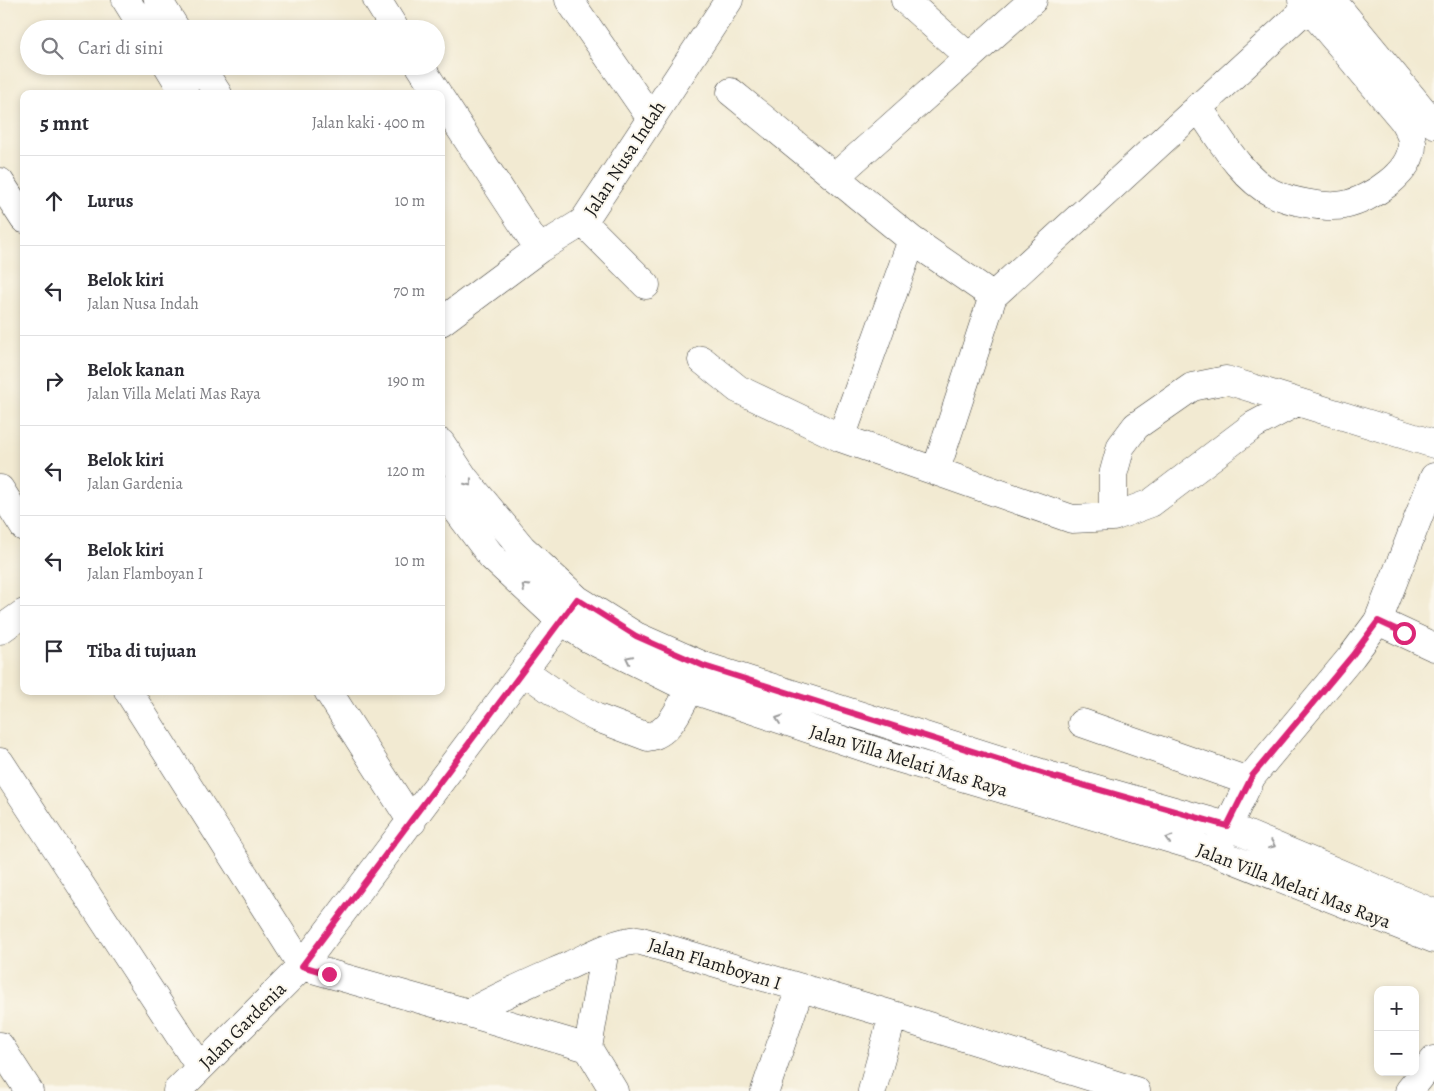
<!DOCTYPE html>
<html lang="id">
<head>
<meta charset="utf-8">
<style>
	:root { --surface:#fff; --page:#f2f2f3; --text:#2b2b33; --muted:#7c7c81; --line:#e1e1e2 }
	body { margin:0; font-family:Alegreya,serif; background:var(--page); color:var(--text) }
	.controls { position:absolute; right:15px; bottom:15px; display:grid; overflow:hidden; border-radius:10px; box-shadow:0 2px 8px #0003 }
	.controls button { width:45px; height:45px; display:grid; place-items:center; padding:0; border:0; border-bottom:1px solid var(--line); background:var(--surface); color:var(--text); font:25px sans-serif }
	.stop { position:absolute; width:15px; height:15px; margin:-11px; border:4px solid #db2777; border-radius:50%; background:#fff }
	.stop.end { background:#db2777; border-color:#fff; box-shadow:0 1px 5px #0008 }
	.list { margin:0; padding:0; list-style:none }
	h2 { display:flex; justify-content:space-between; align-items:center; height:65px; margin:0; padding:0 20px; font-size:21px }
	h2 small { font-size:16px; font-weight:400; color:var(--muted) }
	.list li { display:grid; grid-template-columns:32px 1fr auto; gap:15px; align-items:center; box-sizing:border-box; height:90px; padding:0 20px; border-top:1px solid var(--line) }
	.list b { display:block; font-size:19px; white-space:nowrap }
	.list p { margin:0; font-size:16px; white-space:nowrap; color:var(--muted) }
	.list em { font-size:16px; font-style:normal; color:var(--muted) }
	.icon { flex:none; width:28px; height:28px; fill:none; stroke:currentColor; stroke-width:2; stroke-linecap:round; stroke-linejoin:round }
	.map { position:relative; flex:none; width:1434px; height:1091px; overflow:hidden }
	.search { position:absolute; background:var(--surface); box-shadow:0 2px 8px #0003; left:20px; top:20px; width:425px; height:55px; display:flex; align-items:center; gap:12px; box-sizing:border-box; padding:0 18px; border-radius:28px; color:var(--muted); font-size:19px }
	.panel { position:absolute; background:var(--surface); box-shadow:0 2px 8px #0003; left:20px; top:90px; width:425px; height:605px; border-radius:10px }
	.map>svg:first-child { display:block }
	.lines { fill:none; stroke-linecap:round; stroke-linejoin:round }
	.minor-casing { stroke:#3c3b37; stroke-width:29 }
	.tertiary-casing { stroke:#3c3b37; stroke-width:29 }
	.minor { stroke:#fff; stroke-width:28 }
	.tertiary { stroke:#fff; stroke-width:28 }
	.oneway { stroke:#999 }
	.route { stroke:#db2777; stroke-width:6 }
	.labels { text-anchor:middle; stroke-width:4; stroke-linejoin:round; paint-order:stroke }
	.street-label { font-size:19px; fill:#1c1c1c; stroke:#fbf7ec }
</style>
</head>
<body>
<div class="map">
<svg width="1434" height="1091" viewBox="0 0 1434 1091">
	<rect width="100%" height="100%" fill="#fbf7ec"/>
	<filter id="ink" filterUnits="userSpaceOnUse"><feTurbulence type="fractalNoise" baseFrequency=".02" numOctaves="2"/><feDisplacementMap in="SourceGraphic" scale="10" xChannelSelector="R" yChannelSelector="G"/><feConvolveMatrix kernelMatrix="1 2 1 2 8 2 1 2 1" color-interpolation-filters="sRGB"/></filter>
	<filter id="wash" filterUnits="userSpaceOnUse"><feTurbulence type="fractalNoise" baseFrequency=".0096" numOctaves="4" result="noise"/><feDisplacementMap in="SourceGraphic" scale="20" xChannelSelector="R" yChannelSelector="G"/><feGaussianBlur stdDeviation="1.12" result="paint"/><feColorMatrix in="noise" values="0 0 0 0 0 0 0 0 0 0 0 0 0 0 0 0 0 1.4 0 .05"/><feComposite in="paint" operator="in"/></filter>
	<g filter="url(#wash)">
		<rect width="100%" height="100%" fill="#f2ead2"/>
	</g>
	<g filter="url(#ink)">
		<g class="lines">
			<g class="minor-casing">
				<path id="minor" d="M377,0L395,29
					M569,0L650,117
					M905,0L969,57
					M1332,0L1434,124
					M420,66L438,94
					M731,92L912,240L993,296
					M441,99L539,249
					M1198,107C1218,135 1241,178 1272,193C1289,201 1326,209 1344,205C1370,200 1414,172 1412,142C1412,135 1406,126 1403,120L1302,0
					M835,177L1033,0
					M0,182L24,219
					M583,222L646,285
					M441,322L539,249L583,222L729,0
					M702,360L738,389L841,438L1072,519L1113,517L1151,503L1254,425L1297,402
					M841,438L912,240
					M936,470L993,296L1309,6
					M0,489L24,527
					M1113,517V475L1121,446L1136,426L1192,387L1226,380L1434,444
					M1378,621L1434,647
					M0,630L24,613
					M524,671L565,700L595,717L648,737C670,734 680,706 690,689
					M128,691L302,966L469,1013C502,994 536,980 570,965C592,955 614,942 638,940L893,1015L1136,1091
					M328,691L412,822
					M1082,723L1248,781
					M0,762L200,1067
					M469,1013L588,1048L605,949
					M0,1046L29,1091
					M588,1048L614,1091
					M177,1091L302,966L575,602
					M765,1091L800,988
					M872,1091L893,1015
					M1409,1091L1434,1060"/>
			</g>
			<g class="tertiary-casing">
				<path id="tertiary" d="M126,0L144,29
					M158,0L176,29
					M168,66L185,94
					M200,66L218,94
					M441,443L465,479L522,548L577,599L636,636L704,666L1051,776L1227,826L1434,913
					M441,489L492,557L560,620L589,639L690,689L881,753L1215,852L1434,939
					M1220,842L1252,776L1352,656L1378,621L1434,477"/>
			</g>
			<use href="#minor" class="minor"/>
			<use href="#tertiary" class="tertiary"/>
		</g>
		<defs><path id="oneway-chevron" d="M-2-3.5L2.5 0L-2 3.5" fill="none" stroke-width="1.6" stroke-linecap="round" stroke-linejoin="round" transform="scale(1.25)"/></defs>
		<g class="oneway">
			<use href="#oneway-chevron" transform="translate(469 483) rotate(52)"/>
			<use href="#oneway-chevron" transform="translate(525 587) rotate(-137)"/>
			<use href="#oneway-chevron" transform="translate(629 659) rotate(-154)"/>
			<use href="#oneway-chevron" transform="translate(779 719) rotate(-161)"/>
			<use href="#oneway-chevron" transform="translate(1169 839) rotate(-163)"/>
			<use href="#oneway-chevron" transform="translate(1272 845) rotate(22)"/>
		</g>
	</g>
	<g class="lines" filter="url(#ink)">
		<path class="route" d="M329,974L302,966L577,599L636,636L704,666L1051,776L1227,826L1252,776L1352,656L1378,621L1404,633"/>
	</g>
	<g class="labels">
		<g class="street-label">
			<text transform="translate(624 158) rotate(-57)" y="7">Jalan Nusa Indah</text>
			<text transform="translate(909 760) rotate(17)" y="7">Jalan Villa Melati Mas Raya</text>
			<text transform="translate(1294 885) rotate(21)" y="7">Jalan Villa Melati Mas Raya</text>
			<text transform="translate(715 963) rotate(17)" y="7">Jalan Flamboyan I</text>
			<text transform="translate(242 1025) rotate(-45)" y="7">Jalan Gardenia</text>
		</g>
	</g>
</svg>
<div class="controls">
<button>+</button>
<button>−</button>
</div>
<div class="stop" style="left:1404px;top:633px"></div>
<div class="stop end" style="left:329px;top:974px"></div>
<div class="search"><svg class="icon" aria-label="search" viewBox="0 0 24 24"><circle cx="10" cy="10" r="6"/><path d="M15 15l6 6"/></svg>Cari di sini</div>
<section class="panel">
<h2>5 mnt<small>Jalan kaki · 400 m</small></h2>
<ul class="list">
<li><svg class="icon" aria-label="ahead" viewBox="0 0 24 24"><path d="M12 20V5M6 11l6-6 6 6"/></svg><div><b>Lurus</b></div><em>10 m</em></li>
<li><svg class="icon" aria-label="left" viewBox="0 0 24 24"><path d="M17 20v-9H6M10 6l-5 5 5 5"/></svg><div><b>Belok kiri</b><p>Jalan Nusa Indah</p></div><em>70 m</em></li>
<li><svg class="icon" aria-label="right" viewBox="0 0 24 24"><path d="M7 20v-9h11M14 6l5 5-5 5"/></svg><div><b>Belok kanan</b><p>Jalan Villa Melati Mas Raya</p></div><em>190 m</em></li>
<li><svg class="icon" aria-label="left" viewBox="0 0 24 24"><path d="M17 20v-9H6M10 6l-5 5 5 5"/></svg><div><b>Belok kiri</b><p>Jalan Gardenia</p></div><em>120 m</em></li>
<li><svg class="icon" aria-label="left" viewBox="0 0 24 24"><path d="M17 20v-9H6M10 6l-5 5 5 5"/></svg><div><b>Belok kiri</b><p>Jalan Flamboyan I</p></div><em>10 m</em></li>
<li><svg class="icon" aria-label="arrive" viewBox="0 0 24 24"><path d="M6 21V4h12l-3 4 3 4H6"/></svg><div><b>Tiba di tujuan</b></div></li>
</ul>
</section>
</div>
</body>
</html>
